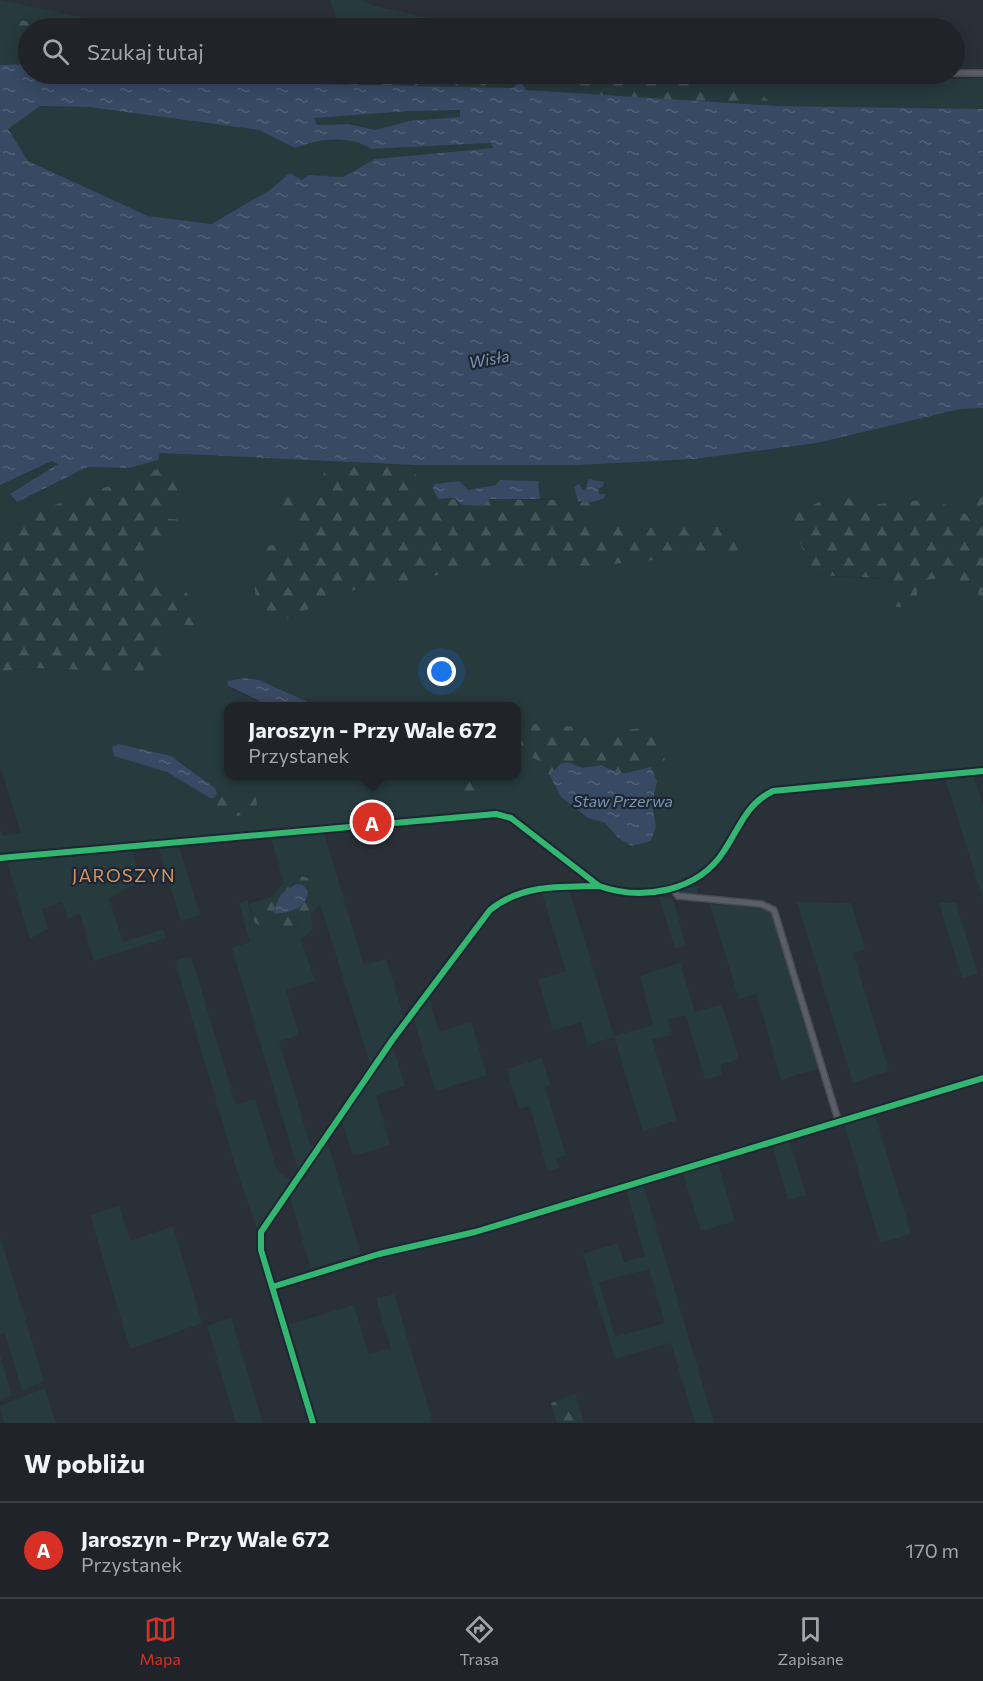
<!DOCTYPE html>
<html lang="pl">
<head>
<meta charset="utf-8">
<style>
	:root { --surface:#20242a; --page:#282c32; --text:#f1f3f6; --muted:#a2a4a8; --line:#3d4147; --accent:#d93025 }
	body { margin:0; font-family:Commissioner,sans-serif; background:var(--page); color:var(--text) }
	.you { position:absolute; left:442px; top:672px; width:21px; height:21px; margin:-15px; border:4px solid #fff; border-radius:50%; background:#1a73e8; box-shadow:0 0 0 9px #1a73e833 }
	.badge { display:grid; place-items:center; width:39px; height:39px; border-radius:50%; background:var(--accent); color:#fff; font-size:20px; font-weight:700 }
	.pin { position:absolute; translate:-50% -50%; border:3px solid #fff; box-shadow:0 2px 6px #0006 }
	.popup { position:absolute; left:224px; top:702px; width:297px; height:78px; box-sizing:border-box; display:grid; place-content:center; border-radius:12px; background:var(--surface); filter:drop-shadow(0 2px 4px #0005); font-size:20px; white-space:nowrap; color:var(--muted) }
	.popup b { font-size:22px; color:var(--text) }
	.popup::after { content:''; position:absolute; left:50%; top:100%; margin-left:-12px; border:12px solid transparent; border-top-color:var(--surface) }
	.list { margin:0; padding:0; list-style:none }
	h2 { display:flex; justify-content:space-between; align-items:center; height:78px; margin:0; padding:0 24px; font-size:26px }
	h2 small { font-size:20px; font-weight:400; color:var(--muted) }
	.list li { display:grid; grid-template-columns:39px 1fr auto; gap:18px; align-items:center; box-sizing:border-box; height:96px; padding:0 24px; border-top:2px solid var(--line) }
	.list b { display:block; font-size:22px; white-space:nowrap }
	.list p { margin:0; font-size:20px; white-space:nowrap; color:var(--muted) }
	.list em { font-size:20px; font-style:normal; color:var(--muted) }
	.icon { flex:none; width:33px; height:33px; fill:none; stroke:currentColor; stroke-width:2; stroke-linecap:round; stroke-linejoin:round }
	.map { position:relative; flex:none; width:983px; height:1423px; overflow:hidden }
	.search { position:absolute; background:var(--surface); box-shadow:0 3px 15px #0003; left:18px; right:18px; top:18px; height:66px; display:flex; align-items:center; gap:15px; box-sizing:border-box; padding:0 21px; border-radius:33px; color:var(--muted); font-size:22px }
	.sheet { height:174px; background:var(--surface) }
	nav { display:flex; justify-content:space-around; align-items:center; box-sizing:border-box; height:84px; border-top:2px solid var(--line); background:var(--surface); font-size:16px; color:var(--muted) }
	nav a { display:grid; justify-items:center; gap:3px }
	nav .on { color:var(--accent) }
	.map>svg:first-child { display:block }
	.green { fill:#273a3e; fill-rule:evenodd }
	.forest { fill:url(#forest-firs) }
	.water { fill:url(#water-ripples); fill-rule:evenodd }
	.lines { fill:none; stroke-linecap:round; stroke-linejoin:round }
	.minor-casing { stroke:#484c53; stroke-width:8 }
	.minor { stroke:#5a5e66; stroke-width:5 }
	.cycleway-casing { stroke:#1d2633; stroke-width:10 }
	.cycleway { stroke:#33b770; stroke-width:6 }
	.labels { text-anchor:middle; stroke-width:4.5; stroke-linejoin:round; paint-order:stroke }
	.water-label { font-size:16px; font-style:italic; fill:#7c92b1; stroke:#1d2633 }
	.quarter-label { font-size:18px; letter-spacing:1.5px; fill:#d59563; stroke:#1d2633 }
</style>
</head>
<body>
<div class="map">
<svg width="983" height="1423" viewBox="0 0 983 1423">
	<defs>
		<pattern id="forest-firs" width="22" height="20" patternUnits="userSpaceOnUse" patternTransform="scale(1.5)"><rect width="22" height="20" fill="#273a3e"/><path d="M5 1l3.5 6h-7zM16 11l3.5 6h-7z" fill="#445559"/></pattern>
		<pattern id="water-ripples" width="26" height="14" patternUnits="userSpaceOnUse" patternTransform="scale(1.5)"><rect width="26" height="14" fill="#384963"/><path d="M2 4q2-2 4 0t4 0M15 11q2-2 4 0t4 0" fill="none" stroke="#526178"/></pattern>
	</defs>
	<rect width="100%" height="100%" fill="#2a3038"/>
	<path class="green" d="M0,0L133,28H70L0,17Z
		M330,0H361L375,6L429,18L427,28H335L336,17Z
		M0,27L28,33V64L0,65Z
		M188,74L297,81L300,74H315L313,84L268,83Z
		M488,74H573V86L579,94L526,90L521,82L512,88H484L490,78Z
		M648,74H899V80L983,78V109L768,106L767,98C741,88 720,84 693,88L685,80Z
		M423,81H451L458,87L417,86Z
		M40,106L89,107L259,130L295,148C320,138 349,135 372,149L491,143L493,148L375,159L343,177L309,175L302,180L290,173L270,190L210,224L148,216L28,161L7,129Z
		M460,110V117L409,121L375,130L349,124L316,125L314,117L410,111Z
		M983,408V492L972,517L934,499L858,506L814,575L917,581L952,577L978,590L979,602L983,603V767L771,788C742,799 735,829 718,853C695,887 643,897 606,885C598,882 591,875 583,870C560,852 521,814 492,811L0,855V829L2,836L21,833L0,765V671L180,657L152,645L160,631L182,625L200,626L146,586L139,567L147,541L159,518L161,504L184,499L181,480L47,508L0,534V485L53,461L58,464L10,494L17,502L89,467L129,468L160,453L325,461L321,497L273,491L318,538L266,546L254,582L258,619L272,625L350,591L505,563L517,573L707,555L736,556L742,526L637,528C613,520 592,540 593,502L604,498L599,494L598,489L603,486L588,479L586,489L574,487L578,501L540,499L537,481L500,480L497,485L469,490L433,489L438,499L419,486L414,465H578L694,459L817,443L960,409ZM244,678L259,680L317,706H516V723L578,727L600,732L655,727L666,764L651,767L657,781L652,804L656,826L651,841L632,846L618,838L605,823L588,818L561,797L542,762L522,752L516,754V776H491L493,787L456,793L452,776H228V706H270L232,690ZM114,756L180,761L215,788L217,794L255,790L222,818L214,798C204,797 195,786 186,781C164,768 138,763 114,756Z
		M974,776L983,806V899L945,778Z
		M324,834L364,965L386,959L405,1021L371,1067L320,904L311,915L313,929L301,939L315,981L286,990L299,1035L279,1041L312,1151L298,1170L232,948L250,942L239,903L248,900L250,914L298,926L303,915L314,904L308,878L298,875L284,882L271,839Z
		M179,847L200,915L181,921L159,849Z
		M133,851L140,882L109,898L123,942L163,929L166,938L94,961L80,914L68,919L62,902L42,909L48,929L30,939L7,862Z
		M695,883L700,897L679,892L680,889Z
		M569,889L614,1036L653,1025L640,976L680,963L695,1012L722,1004L739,1059L720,1065L722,1075L705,1080L686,1015L668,1020L672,1035L652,1039L677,1120L643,1131L614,1037L588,1045L581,1022L553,1030L538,979L566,971L541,890Z
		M659,897L673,899L686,946L675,949Z
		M797,902L851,903L865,949L853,953L889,1071L853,1083Z
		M939,903H956L978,974L962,978Z
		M710,904L765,907L774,915L819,1068L781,1080L757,994L739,999Z
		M191,956L236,1105L255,1099L277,1171L292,1181L258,1232L235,1165L175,961Z
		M429,997L439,1032L471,1022L487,1075L436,1091L413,1018Z
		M393,1045L405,1086L376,1095L390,1145L353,1156L341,1117Z
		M542,1058L550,1085L545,1087L566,1155L556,1159L559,1168L548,1172L530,1106L519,1109L507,1069Z
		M875,1115L911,1234L880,1243L844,1124Z
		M327,1140L361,1254L311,1269L290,1197Z
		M790,1141L806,1195L788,1200L773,1147Z
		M718,1163L735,1221L701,1231L683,1173Z
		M643,1185L649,1204L714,1423H695L671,1343L615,1359L583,1254L618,1243L624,1262L645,1256L626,1190ZM649,1269L665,1323L615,1337L599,1282Z
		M119,1206L130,1241L173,1226L202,1323L130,1349L90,1215Z
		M0,1236L44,1381L22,1391L5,1333L0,1334Z
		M394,1294L433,1423H316L287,1325L354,1305L369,1355L391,1348L376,1299Z
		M231,1318L263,1423H236L207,1326Z
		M0,1355L12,1395L0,1400Z
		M45,1388L56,1423H4L0,1406Z"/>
	<path class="forest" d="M0,17L70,28H28V33L0,27Z
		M201,74H300L297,81Z
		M315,74H488L490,78L484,88L458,87L451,81H423L416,86L313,84Z
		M573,74H648L678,76L693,88C716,85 751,83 769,101L768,106L579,94L573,86Z
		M183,460L181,480L184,499L161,504L159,518L184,520L183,533L147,541L139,567L146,586L186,591L201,626L182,625L160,631L152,644L182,658L137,672L35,668L0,671V534L47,508Z
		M325,461L414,466L419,486L438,499L587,500L593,502C592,540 613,520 637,528L743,526L736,557L707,555L517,573L505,563L350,591L272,625L258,619L254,581L266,546L317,538L272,513V491L321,497Z
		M840,491L858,506L934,499L971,517L983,492V603L979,602L978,590L952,577L917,581V606L896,607L882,578L814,575L789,518Z
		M516,723L578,727L600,732L655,727L666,764L621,774L601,765L583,768L568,762L560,764L550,776L541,762L522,752L516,754Z
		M452,776H491L494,787L456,794Z
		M255,790L258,813L222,818L214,798L217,794Z
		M298,875L308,878L314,904C305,916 297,927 285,937L255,923L249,904L272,897L284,882Z
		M575,1394L584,1423H557L551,1403Z"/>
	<path class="water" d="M28,64V74H187L268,83L512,88L521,82L526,90L776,106L983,109V408L960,409L817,443L694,459L578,465H414L160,453L158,460L129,468L88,467L17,502L10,494L58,464L52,461L0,485V65ZM40,106L89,107L259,130L295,148C320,138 349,135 372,149L491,143L493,148L375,159L343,177L309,175L302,180L290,173L270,190L211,224L148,216L28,161L8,129ZM460,110V117L409,121L375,130L349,124L317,125L314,118L410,111Z
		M588,479L604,482L603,486L598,489L599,494H605L604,498L593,502L578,501L574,487L579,484L583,490L586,489Z
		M500,480L538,481L540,499H490L482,506L462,505L455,498L438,499L433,489L434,484L459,481L469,490L496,485Z
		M244,678L259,680L317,706H270L227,685L228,681Z
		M118,744L171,756L215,788L217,794L214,798H210L167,772L114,756L112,747Z
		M568,762L583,768L601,765L621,774L651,767L657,781L652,804L656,826L651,841L632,846L618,838L605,823L588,818L561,797L550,776L560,764Z
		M296,884L303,885L308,891C306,908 292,912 276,914L273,911L281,894Z"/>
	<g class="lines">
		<g class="minor-casing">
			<path id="minor" d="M954,73H983
				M903,74H907
				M0,858L496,814L511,818L599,886C642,901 698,892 724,851C740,827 746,804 773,791L983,771
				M672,888L678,896L761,904L774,910L839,1123
				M272,1287L379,1254L475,1232L983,1078
				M313,1423L261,1250V1232L393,1039L490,910C522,884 559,887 599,886"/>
		</g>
		<use href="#minor" class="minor"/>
		<g class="cycleway-casing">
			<path id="cycleway" d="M0,858L496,814L511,818L599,886C642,901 698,892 724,851C740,827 746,804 773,791L983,771
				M272,1287L379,1254L475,1232L983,1078
				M313,1423L261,1250V1232L393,1039L490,910C522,884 559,887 599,886"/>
		</g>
		<use href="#cycleway" class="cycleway"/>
	</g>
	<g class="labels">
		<g class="water-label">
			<text transform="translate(489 359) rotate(-10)" y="6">Wisła</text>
			<text x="623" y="807">Staw Przerwa</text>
		</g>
		<g class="quarter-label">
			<text x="124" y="882">JAROSZYN</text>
		</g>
	</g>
</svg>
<div class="you"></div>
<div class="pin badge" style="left:372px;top:822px">A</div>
<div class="popup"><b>Jaroszyn - Przy Wale 672</b>Przystanek</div>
<div class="search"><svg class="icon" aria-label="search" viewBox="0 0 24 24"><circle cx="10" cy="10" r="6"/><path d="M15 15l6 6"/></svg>Szukaj tutaj</div>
</div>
<section class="sheet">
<h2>W pobliżu<small></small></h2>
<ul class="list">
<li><span class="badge">A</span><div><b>Jaroszyn - Przy Wale 672</b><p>Przystanek</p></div><em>170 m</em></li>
</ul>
</section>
<nav>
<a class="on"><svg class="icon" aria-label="map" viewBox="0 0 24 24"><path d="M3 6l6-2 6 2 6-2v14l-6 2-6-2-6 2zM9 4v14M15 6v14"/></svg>Mapa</a>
<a><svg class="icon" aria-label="directions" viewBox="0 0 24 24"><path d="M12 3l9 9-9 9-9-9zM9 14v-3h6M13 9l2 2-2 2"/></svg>Trasa</a>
<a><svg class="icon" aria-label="saved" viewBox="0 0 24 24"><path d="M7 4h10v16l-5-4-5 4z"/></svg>Zapisane</a>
</nav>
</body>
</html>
